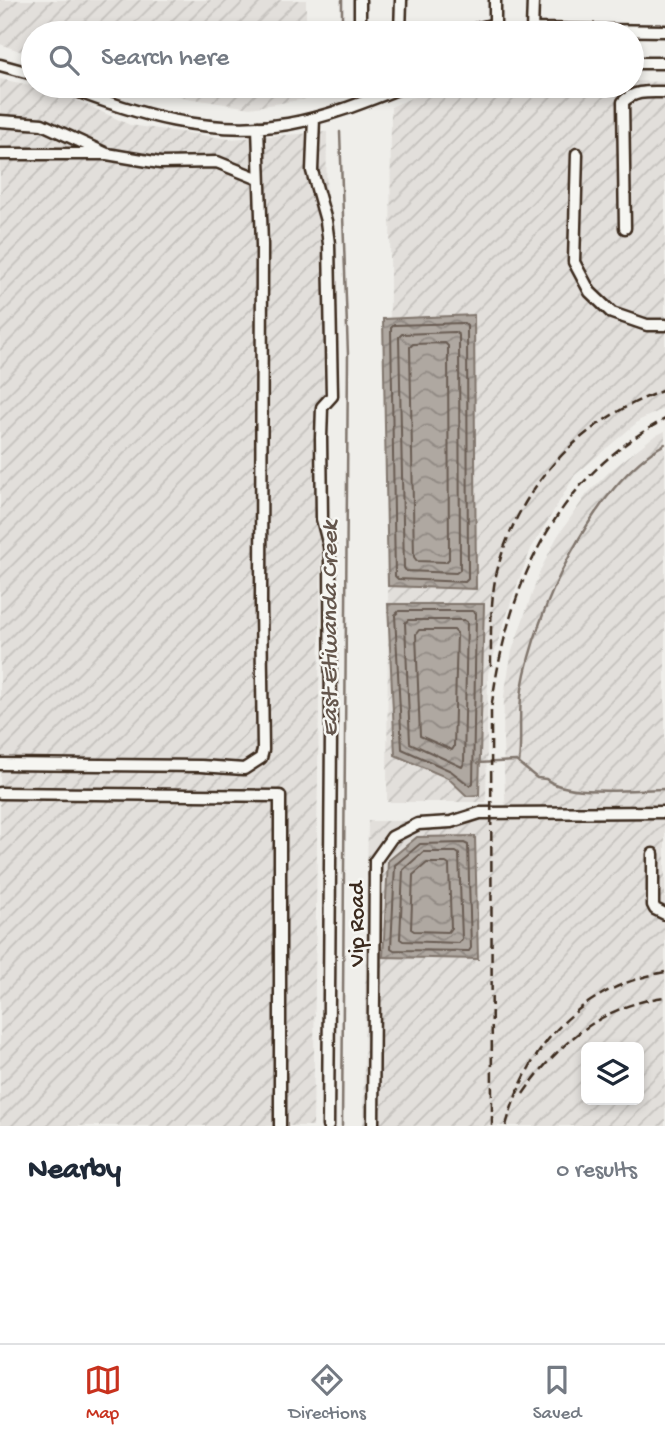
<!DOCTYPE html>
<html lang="en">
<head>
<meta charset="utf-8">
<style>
	:root { --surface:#fff; --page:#f2f2f3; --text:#1f2937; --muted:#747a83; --line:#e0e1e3; --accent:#c8321e }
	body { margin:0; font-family:"Gochi Hand",sans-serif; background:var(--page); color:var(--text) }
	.controls { position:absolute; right:21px; bottom:21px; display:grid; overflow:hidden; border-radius:10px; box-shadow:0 4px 10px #0003 }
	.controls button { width:63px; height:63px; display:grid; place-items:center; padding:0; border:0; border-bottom:2px solid var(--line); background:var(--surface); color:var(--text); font:35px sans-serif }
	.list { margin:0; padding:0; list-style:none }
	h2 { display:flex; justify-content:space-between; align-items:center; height:91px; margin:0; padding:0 28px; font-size:30px }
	h2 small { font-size:23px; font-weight:400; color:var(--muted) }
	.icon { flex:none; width:38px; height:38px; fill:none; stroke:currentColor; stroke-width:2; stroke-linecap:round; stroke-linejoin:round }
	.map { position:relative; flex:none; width:665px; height:1126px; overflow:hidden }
	.search { position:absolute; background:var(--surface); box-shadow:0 4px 10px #0003; left:21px; right:21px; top:21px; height:77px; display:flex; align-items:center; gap:18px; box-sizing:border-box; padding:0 24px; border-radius:38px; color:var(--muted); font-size:26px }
	.sheet { height:217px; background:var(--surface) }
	nav { display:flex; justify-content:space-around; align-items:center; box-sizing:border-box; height:98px; border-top:2px solid var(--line); background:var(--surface); font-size:19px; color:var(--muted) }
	nav a { display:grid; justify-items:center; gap:4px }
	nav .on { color:var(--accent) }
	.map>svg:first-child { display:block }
	.industrial { fill:url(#industrial-furrows); fill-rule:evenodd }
	.water { fill:url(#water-waves); stroke:#81766d; stroke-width:2 }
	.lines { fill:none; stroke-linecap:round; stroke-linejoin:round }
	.shore { stroke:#695c52; stroke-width:2 }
	.stream { stroke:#81766d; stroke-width:2.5 }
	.minor-casing { stroke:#3b2a1e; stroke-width:15 }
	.minor { stroke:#f6f6f2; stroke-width:10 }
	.rail { stroke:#3b2a1e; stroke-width:2.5; stroke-dasharray:10 5; stroke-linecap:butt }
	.labels { text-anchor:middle; stroke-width:5; stroke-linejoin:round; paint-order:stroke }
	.street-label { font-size:23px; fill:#3b2a1e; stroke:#f6f6f2 }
	.water-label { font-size:24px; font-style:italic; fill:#64564c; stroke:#f6f6f2 }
</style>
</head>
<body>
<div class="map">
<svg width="665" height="1126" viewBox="0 0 665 1126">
	<defs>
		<pattern id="industrial-furrows" width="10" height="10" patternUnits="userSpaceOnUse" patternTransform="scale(1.75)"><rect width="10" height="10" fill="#e2dfdb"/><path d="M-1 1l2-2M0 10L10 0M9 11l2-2" fill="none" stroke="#c3c0bc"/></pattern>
		<pattern id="water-waves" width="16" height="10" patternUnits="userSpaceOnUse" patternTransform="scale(1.75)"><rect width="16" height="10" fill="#afa8a1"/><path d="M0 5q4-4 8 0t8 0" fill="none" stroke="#908983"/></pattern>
	</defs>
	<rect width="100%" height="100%" fill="#efeeea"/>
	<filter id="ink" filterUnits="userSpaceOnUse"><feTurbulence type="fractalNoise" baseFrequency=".0143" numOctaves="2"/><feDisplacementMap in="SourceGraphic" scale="14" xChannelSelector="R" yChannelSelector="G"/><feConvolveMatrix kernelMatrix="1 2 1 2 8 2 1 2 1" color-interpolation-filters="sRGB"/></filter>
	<g filter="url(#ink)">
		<path class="industrial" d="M0,0H306V33H33V56L0,44Z
			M0,79L55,90L130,125L230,139L327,132L313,1126H0Z
			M632,81L665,82V408L640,420L575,475L531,549L514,593L488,673L486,802H387L391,107L411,98L472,86H632Z
			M140,86H305V99L250,108L187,98Z
			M665,431V1126H363L368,821L627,820H506L503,742L504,696L512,651L540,571L557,537L587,494L610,471L653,437ZM586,1047H639V1100H586Z"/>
		<path class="water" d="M474,315L476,589L388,586L383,319Z
			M388,604H484L479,795L467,796L448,778L395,755Z
			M475,836L478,959L383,957L388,861L417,837Z"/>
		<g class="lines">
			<path class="shore" d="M464,323L467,326L468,579L465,582L398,579L395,576L391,328L394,325Z
				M455,332L459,335L460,570L456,573L406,571L404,568L399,337L402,334Z
				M445,343L448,346L449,559L446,562L417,561L414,557L410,347L413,344Z
				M399,611H473L476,613L473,783L470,786L451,771L402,749L395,615Z
				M408,620H464L467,622L464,763L462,767L410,743L405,623Z
				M419,630H454L457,633L454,747L452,750L420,736L416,634Z
				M420,844L464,843L468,845L471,948L469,951L394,950L391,948L395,865Z
				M423,852H456L459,854L462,939L459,943L403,941L400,939L403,870Z
				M427,863H446L449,865L451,928L448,932L414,931L411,929L413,875Z"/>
			<path class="stream" d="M342,33V0
				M341,90V86
				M340,132L348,355L342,1126
				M478,763L516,761L537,778L546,779C566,797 637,789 665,789
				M519,764C522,739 518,714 522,689C535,611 593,484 665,444"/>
			<g class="minor-casing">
				<path id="minor" d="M360,0V33
					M495,0V33
					M532,31L533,0
					M400,33L401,0
					M460,33L495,24
					M532,33L537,29L665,31
					M632,63H665
					M0,65L33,74
					M64,86C135,114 210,137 288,124C328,117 367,101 405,86
					M373,86L376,97
					M314,118L312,171L326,221L329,244L332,396L322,407L321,438L322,519L329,546L330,561L331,732L328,1126
					M0,121L42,124L107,154L160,163L217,162L259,179
					M0,154H106
					M577,154L574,262L590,292L612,313L647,325H665
					M625,228L623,102C635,90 649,92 665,92
					M0,764L201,766L244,769L261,758L263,750L261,606L262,245L258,127
					M0,793L280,796V1126
					M653,854V905L655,909L665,914
					M373,1126L375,861L392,837L418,824L451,822L480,813L665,812"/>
			</g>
			<use href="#minor" class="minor"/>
			<path class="rail" d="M491,666C491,638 490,608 495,580C514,490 579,420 665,390
				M523,1094C558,1043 603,1005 665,997
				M492,1126L491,710C507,588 552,480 665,419
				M506,1126C528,1044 580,988 665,972"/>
		</g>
	</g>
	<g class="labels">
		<g class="street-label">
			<text transform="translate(355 924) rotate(-90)" y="8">Vip Road</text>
		</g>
		<g class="water-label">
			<text transform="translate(328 629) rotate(-90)" y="8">East Etiwanda Creek</text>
		</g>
	</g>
</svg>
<div class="controls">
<button><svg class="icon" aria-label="layers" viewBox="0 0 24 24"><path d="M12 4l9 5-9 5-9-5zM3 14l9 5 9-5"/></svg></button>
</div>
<div class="search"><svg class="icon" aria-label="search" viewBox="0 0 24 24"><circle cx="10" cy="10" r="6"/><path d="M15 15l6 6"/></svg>Search here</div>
</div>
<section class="sheet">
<h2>Nearby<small>0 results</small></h2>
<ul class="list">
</ul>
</section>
<nav>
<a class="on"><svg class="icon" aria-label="map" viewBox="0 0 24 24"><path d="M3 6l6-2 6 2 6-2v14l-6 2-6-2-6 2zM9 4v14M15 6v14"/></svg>Map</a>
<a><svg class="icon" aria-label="directions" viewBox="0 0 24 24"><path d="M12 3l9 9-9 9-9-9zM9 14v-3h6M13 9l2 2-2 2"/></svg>Directions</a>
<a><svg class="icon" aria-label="saved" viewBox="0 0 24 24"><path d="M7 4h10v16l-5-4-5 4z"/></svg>Saved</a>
</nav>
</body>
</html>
